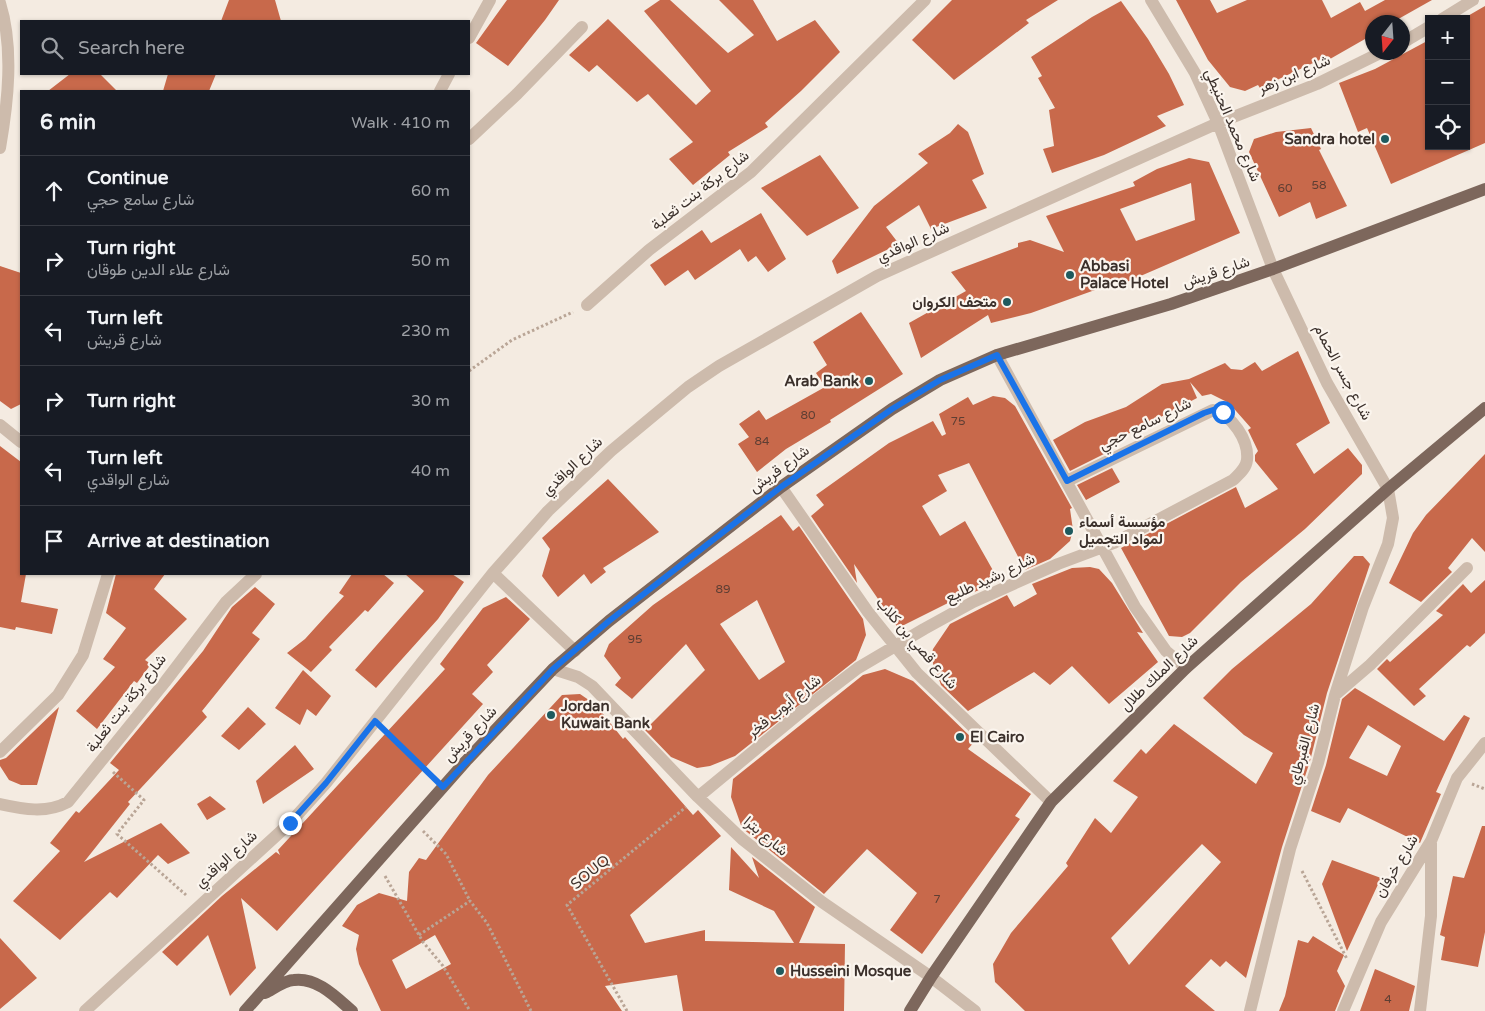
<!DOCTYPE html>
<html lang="en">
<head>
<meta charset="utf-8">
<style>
	:root { --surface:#171b24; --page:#242831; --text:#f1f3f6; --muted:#9ea1a6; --line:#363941 }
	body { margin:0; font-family:"Varela Round",Vazirmatn,sans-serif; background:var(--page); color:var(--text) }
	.controls { position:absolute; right:15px; top:15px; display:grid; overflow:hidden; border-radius:0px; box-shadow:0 1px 4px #0004 }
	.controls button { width:45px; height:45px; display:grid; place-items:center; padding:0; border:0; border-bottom:1px solid var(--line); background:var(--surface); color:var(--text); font:25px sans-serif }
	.compass { position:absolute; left:1365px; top:15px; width:45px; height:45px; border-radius:50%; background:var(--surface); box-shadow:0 1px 4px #0004; rotate:197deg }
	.stop { position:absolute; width:15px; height:15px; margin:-11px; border:4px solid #1a73e8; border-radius:50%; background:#fff }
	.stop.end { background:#1a73e8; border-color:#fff; box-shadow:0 1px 5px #0008 }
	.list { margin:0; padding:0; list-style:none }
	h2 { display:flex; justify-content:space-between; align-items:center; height:65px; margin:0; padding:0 20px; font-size:21px }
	h2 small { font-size:16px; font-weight:400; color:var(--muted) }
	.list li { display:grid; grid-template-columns:32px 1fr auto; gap:15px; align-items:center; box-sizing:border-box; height:70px; padding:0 20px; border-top:1px solid var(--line) }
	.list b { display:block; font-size:19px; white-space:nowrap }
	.list p { margin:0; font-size:16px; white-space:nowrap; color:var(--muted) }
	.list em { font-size:16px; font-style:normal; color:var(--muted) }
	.icon { flex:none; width:28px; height:28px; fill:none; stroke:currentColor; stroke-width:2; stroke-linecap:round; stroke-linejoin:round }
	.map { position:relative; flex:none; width:1485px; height:1011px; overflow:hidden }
	.search { position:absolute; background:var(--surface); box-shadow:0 1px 4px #0004; left:20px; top:20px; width:450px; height:55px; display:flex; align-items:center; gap:12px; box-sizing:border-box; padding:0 18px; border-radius:0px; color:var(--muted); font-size:19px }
	.panel { position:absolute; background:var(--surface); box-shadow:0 1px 4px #0004; left:20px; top:90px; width:450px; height:485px; border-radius:0px }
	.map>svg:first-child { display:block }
	.building { fill:#c8694b; fill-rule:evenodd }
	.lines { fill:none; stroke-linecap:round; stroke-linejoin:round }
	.path { stroke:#b9a596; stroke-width:3; stroke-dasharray:2.5 2.5; stroke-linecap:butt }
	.street { stroke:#cdbbac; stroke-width:12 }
	.primary { stroke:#7d675c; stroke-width:12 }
	.route { stroke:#1a73e8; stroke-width:6 }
	.poi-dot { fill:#1f5a5e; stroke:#fbf5ee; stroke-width:2 }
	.labels { text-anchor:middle; stroke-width:4.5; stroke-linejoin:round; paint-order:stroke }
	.number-label { font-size:12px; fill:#5e3e33 }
	.street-label { font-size:15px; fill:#3b302b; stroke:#fbf5ee }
	.poi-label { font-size:15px; font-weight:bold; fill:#3b302b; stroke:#fbf5ee; text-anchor:start }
</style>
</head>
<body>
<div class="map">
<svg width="1485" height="1011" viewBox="0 0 1485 1011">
	<rect width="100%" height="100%" fill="#f4ebe1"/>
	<path class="building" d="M229,0H275L281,21H221Z
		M507,0H559L545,20L508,66L476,43Z
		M660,0H670L728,53L754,35L719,0H753L777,41L815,20L840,52L801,91L765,123L768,127L728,152L730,155L693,185L669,159L693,142L648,94L637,102L597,65L589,72L569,55L608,19L696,105L711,91L644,11Z
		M952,0H1058L1026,20L1029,23L954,80L912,40Z
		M1176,0H1210L1217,13L1247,0H1322L1331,18L1360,2L1365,11L1385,0H1432L1393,22H1372V35L1330,59L1328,56L1260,88L1258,85L1245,91L1230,87L1208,60Z
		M1121,1L1148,39L1169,74L1184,105L1157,116L1166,126L1104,155L1052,173L1043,149L1054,146L1049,110L1055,108L1038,78L1042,76L1031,57L1092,17Z
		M1485,6V143L1391,184L1367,128L1358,132L1339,83L1375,69L1429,40V146H1466V17Z
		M70,74H100L117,91H48Z
		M168,74H216L209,91H163Z
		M958,124L968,132L984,174L972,180L987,208L931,229L919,205L886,227L899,244L837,274L832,261L874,206L928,163L918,154L950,133Z
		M1311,128L1321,149L1319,150L1347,206L1316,219L1310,202L1279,217L1249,152L1254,139L1276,132Z
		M820,155L859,208L807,236L761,188Z
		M1189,158L1209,162L1240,233L1122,284L1120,281L1031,313L991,323L988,315L921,358L909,323L966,291L951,272L1018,247V243L1030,240L1064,252L1046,216L1135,186L1133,182L1157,169ZM1191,183L1195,220L1136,241L1120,209Z
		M761,213L786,259L768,272L756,256L748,262L740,249L695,280L688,270L665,286L650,265L702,230L711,243Z
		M0,266L21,273V404L11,409L0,401Z
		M861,312L903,374L830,420L831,422L786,449L757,472L738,444L749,437L739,424L759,410L766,420L825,387L816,373L827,365L813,342Z
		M1298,351L1330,423L1296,444L1314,474L1348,448L1362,465V474L1305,529L1241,582L1190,633L1182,637L1169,636L1121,548L1236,487L1245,508L1278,489L1255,461V455L1258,451L1248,430L1251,428L1229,403L1211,394L1202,396L1190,382L1197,398L1101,448L1104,454L1070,471L1053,440L1085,422L1126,407L1162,384L1189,379L1225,363L1231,369L1242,370L1255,362L1262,371Z
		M993,396L1005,398L1015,406L1072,508L1070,509L1073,530L1070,541L1050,559L1025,570L969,463L938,475L947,491L922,506L940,536L965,521L999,581L970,594L972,591L898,628L854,564L857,583L811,516L824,505L816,495L889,443L933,421L942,436L946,434L939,414L968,397L973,405Z
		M0,446L21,462V574H26L21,602L58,609L52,634L16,627L15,630L0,627Z
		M1485,454V552L1472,538L1448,568L1452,572L1421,602L1389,583L1413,533L1426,515Z
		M1112,468L1120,482L1086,500L1077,485Z
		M608,479L659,532L603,568L606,572L591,584L584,574L558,597L542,576L550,549L542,538Z
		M781,515L793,531L799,526L863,619L866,635L856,660L735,756L710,766L697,768L671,757L645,730L705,670L686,644L632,699L615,685L621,678L604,656L609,644L653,605ZM757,600L785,662L759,680L720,624Z
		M1354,556H1363L1370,564L1327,693L1310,761L1282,847L1246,978L1226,961L1220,967L1211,959L1185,986L1215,1011H1025L995,982L993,964L1011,933L1068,866L1066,863L1095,818L1111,833L1138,797L1113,781L1141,749L1146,754L1174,724L1256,784L1273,753L1244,735L1203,698L1232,669L1311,604ZM1202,844L1221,862L1129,965L1111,938Z
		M1090,567L1099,569L1112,583L1143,633L1137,632L1158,662L1109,704L1072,666L1050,685L1034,672L968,711L941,685L931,658L933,649L950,624L1007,595L1014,607L1037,594L1032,584L1072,568Z
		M116,574H165L154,589L187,619L145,660L151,664L137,683L134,681L97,729L76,711L115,667L103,659L126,628L106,613Z
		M352,574H383L394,583L368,612L365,610L329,647L332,650L311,672L287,653L305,639L344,596L339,593Z
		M405,574H452L464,582L438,619L376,688L355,670L424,591Z
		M1485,580V633L1470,647L1467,645L1419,689L1426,696L1414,706L1377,669L1387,659L1390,662L1443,615L1436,611L1463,584L1471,593Z
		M255,587L275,604L252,633L260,639L202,711L207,717L128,802L130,804L84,862L161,823L190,853L168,864L158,855L117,898L110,892L60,940L13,901L60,851L50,843L76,811L79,813L119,770L110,763L203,651L232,607Z
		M506,597L530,619L487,665L493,672L472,694L483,704L277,931L241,898L256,968L230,996L208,935L177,966L162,952L222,896L276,852L280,855L278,850L445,669L440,664L483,608Z
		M885,669L913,681L975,741L968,749L1031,794L1015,816L1020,819L922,954L890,930L917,893L867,849L824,894L742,828L731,797L733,779L863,675Z
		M303,670L331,696L316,716L307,709L300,725L275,708Z
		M1355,688L1444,741L1464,715L1470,718L1436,792L1441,794L1420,843L1348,808L1340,823L1311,811L1326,765L1342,699ZM1368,725L1401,746L1387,776L1349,758Z
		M580,694L596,705L623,739L625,737L693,815L698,810L721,836L630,915L645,943L705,930V941L794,943L774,911L729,890L731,847L759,878L752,857L815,907L799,943L845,944L844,1011H683L677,975L605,986L622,1011H381L359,964L356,949L359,935L342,926L357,905L379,893L407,901L409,872L419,858L426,860L488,775L562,695ZM435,935L451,964L406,989L392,960Z
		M59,707L37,785H21L9,780L0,766V760L6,758Z
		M248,707L266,724L239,750L221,736Z
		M295,745L314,769L263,804L256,781Z
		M210,796L226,809L207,820L197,804Z
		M1482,826H1485V932L1478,967L1441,960L1445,937L1440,935L1453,876L1464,878Z
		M1332,860L1381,878L1347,951L1322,884Z
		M1313,936L1344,955L1337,971L1345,986L1335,1011H1279L1285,996L1298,940L1308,943Z
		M0,938L37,978L0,1009Z
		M1375,969L1415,986L1409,1011H1360Z"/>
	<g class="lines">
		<path class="path" d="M469,371L512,340L573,312
			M386,732L432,776
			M113,772L144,800L117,834L186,895
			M1472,784L1485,789
			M423,831L446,854L470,901
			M1302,871L1347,959
			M385,876L423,942L443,966L470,1011
			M419,935L470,901L487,923L531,1011
			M627,1011L567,905L686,807"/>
		<path class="street" d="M1151,0L1195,73L1218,123L1273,269L1327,383L1388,489L1393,518L1388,544L1363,607L1335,695L1318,763L1290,849L1250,1011
			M0,3C14,48 8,102 0,148
			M1442,19L1473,0
			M469,38L490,0
			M1402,43L1429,27
			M440,91L449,74
			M469,139L517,94L582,27
			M587,305L649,250L751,172L925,0
			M997,355L1135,607L1166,651L1186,668
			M0,425L21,442
			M781,487L868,612L917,673L1051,802
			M493,573L575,651
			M553,669L578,677L592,686L698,797L742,839L822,902L931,977L975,1011
			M1335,695L1370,665L1467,568
			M0,752L58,695L83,655L108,574
			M698,797L807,707L858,668L924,629L973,602L1058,564L1114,543L1233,480C1239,474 1246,469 1247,460C1249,440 1232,415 1213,410L1067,481
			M0,804C23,809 46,814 68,802L165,682L226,602L256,574
			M85,1011L290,823L326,783L493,573L548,511L611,451L688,387L719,366L877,276L1218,123L1317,84L1382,52
			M1343,1011L1381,922L1431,841L1457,778L1485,743
			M1420,1011L1431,916V841"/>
		<path class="primary" d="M265,993C273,989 285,980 294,980C317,977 336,997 352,1011
			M245,1011L466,761L553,669L609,621L781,487L892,409L940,380L997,355L1171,304L1273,269L1485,189
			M910,1011L931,977L1051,802L1186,668L1388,489L1485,408"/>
	</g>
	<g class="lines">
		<path class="route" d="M290,823L326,783L375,721L443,787L553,669L609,621L781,487L892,409L940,380L997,355L1067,481L1204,413L1213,410L1223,412"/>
	</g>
	<g class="poi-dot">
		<circle cx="1385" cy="139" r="5"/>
		<circle cx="1070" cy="275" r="5"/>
		<circle cx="1007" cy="302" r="5"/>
		<circle cx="869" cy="381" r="5"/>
		<circle cx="1069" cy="531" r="5"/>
		<circle cx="551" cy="715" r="5"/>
		<circle cx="960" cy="737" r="5"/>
		<circle cx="780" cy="971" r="5"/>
	</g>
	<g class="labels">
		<g class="number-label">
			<text x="1319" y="189">58</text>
			<text x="1285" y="192">60</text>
			<text x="808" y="419">80</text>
			<text x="958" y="425">75</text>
			<text x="762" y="445">84</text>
			<text x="723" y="593">89</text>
			<text x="635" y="643">95</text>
			<text x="937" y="903">7</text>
			<text x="1388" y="1003">4</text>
		</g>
		<g class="street-label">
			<text transform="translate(1294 74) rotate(-23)" y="5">شارع ابن زهر</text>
			<text transform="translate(1233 125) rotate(67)" y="5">شارع محمد الحنيطي</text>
			<text transform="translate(700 190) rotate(-38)" y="5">شارع بركة بنت ثعلبة</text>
			<text transform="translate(913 242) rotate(-24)" y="5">شارع الواقدي</text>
			<text transform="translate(1216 272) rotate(-19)" y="5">شارع قريش</text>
			<text transform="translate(1343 372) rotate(62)" y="5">شارع جسر الحمام</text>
			<text transform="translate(1145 424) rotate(-26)" y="5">شارع سامع حجي</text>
			<text transform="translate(572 466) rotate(-44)" y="5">شارع الواقدي</text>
			<text transform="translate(779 469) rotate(-36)" y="5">شارع قريش</text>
			<text transform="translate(990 578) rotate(-25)" y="5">شارع رشيد طليع</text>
			<text transform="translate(917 643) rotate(49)" y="5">شارع قصي بن كلاب</text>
			<text transform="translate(1159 673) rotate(-44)" y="5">شارع الملك طلال</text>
			<text transform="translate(126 703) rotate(-52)" y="5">شارع بركة بنت ثعلبة</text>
			<text transform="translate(784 706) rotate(-39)" y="5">شارع أيوب فخر</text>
			<text transform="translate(470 734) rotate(-47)" y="5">شارع قريش</text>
			<text transform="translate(1304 744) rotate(-75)" y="5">شارع القبرطاي</text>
			<text transform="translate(766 836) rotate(40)" y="5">شارع بترا</text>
			<text transform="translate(226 859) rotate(-42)" y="5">شارع الواقدي</text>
			<text transform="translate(1396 866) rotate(-59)" y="5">شارع خرفان</text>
			<text transform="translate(590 872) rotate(-39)" y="5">SOUQ</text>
		</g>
		<g class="poi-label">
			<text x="1375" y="144" text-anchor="end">Sandra hotel</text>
			<text x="1080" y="271">Abbasi<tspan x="1080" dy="17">Palace Hotel</tspan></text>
			<text x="997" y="307" text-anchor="end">متحف الكروان</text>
			<text x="859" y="386" text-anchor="end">Arab Bank</text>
			<text x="1079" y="527">مؤسسة أسماء<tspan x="1079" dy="17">لمواد التجميل</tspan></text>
			<text x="561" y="711">Jordan<tspan x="561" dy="17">Kuwait Bank</tspan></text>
			<text x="970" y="742">El Cairo</text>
			<text x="790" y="976">Husseini Mosque</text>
		</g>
	</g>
</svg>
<div class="controls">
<button>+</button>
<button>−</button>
<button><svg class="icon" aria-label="locate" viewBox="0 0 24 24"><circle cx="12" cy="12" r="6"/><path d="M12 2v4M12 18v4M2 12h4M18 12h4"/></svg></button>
</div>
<svg class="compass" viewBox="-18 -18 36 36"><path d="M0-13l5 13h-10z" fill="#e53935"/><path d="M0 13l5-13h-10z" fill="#9ea1a6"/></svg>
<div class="stop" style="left:1223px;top:412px"></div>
<div class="stop end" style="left:290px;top:823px"></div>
<div class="search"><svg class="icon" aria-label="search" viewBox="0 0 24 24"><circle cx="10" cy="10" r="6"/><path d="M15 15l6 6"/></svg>Search here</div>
<section class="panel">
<h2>6 min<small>Walk · 410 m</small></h2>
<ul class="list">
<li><svg class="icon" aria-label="ahead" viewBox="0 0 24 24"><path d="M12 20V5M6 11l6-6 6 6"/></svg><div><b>Continue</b><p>شارع سامع حجي</p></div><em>60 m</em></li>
<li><svg class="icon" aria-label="right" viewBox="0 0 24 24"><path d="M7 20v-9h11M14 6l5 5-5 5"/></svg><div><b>Turn right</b><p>شارع علاء الدين طوقان</p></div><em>50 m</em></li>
<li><svg class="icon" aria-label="left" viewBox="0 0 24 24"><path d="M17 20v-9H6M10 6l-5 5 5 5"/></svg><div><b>Turn left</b><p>شارع قريش</p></div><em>230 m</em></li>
<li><svg class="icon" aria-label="right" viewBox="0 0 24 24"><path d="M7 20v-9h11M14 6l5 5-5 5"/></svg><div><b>Turn right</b></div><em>30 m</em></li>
<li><svg class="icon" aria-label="left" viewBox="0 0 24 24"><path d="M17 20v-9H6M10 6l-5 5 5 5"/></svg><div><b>Turn left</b><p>شارع الواقدي</p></div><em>40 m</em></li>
<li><svg class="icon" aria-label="arrive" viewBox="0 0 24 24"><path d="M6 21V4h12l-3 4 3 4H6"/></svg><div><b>Arrive at destination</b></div></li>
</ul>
</section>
</div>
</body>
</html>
